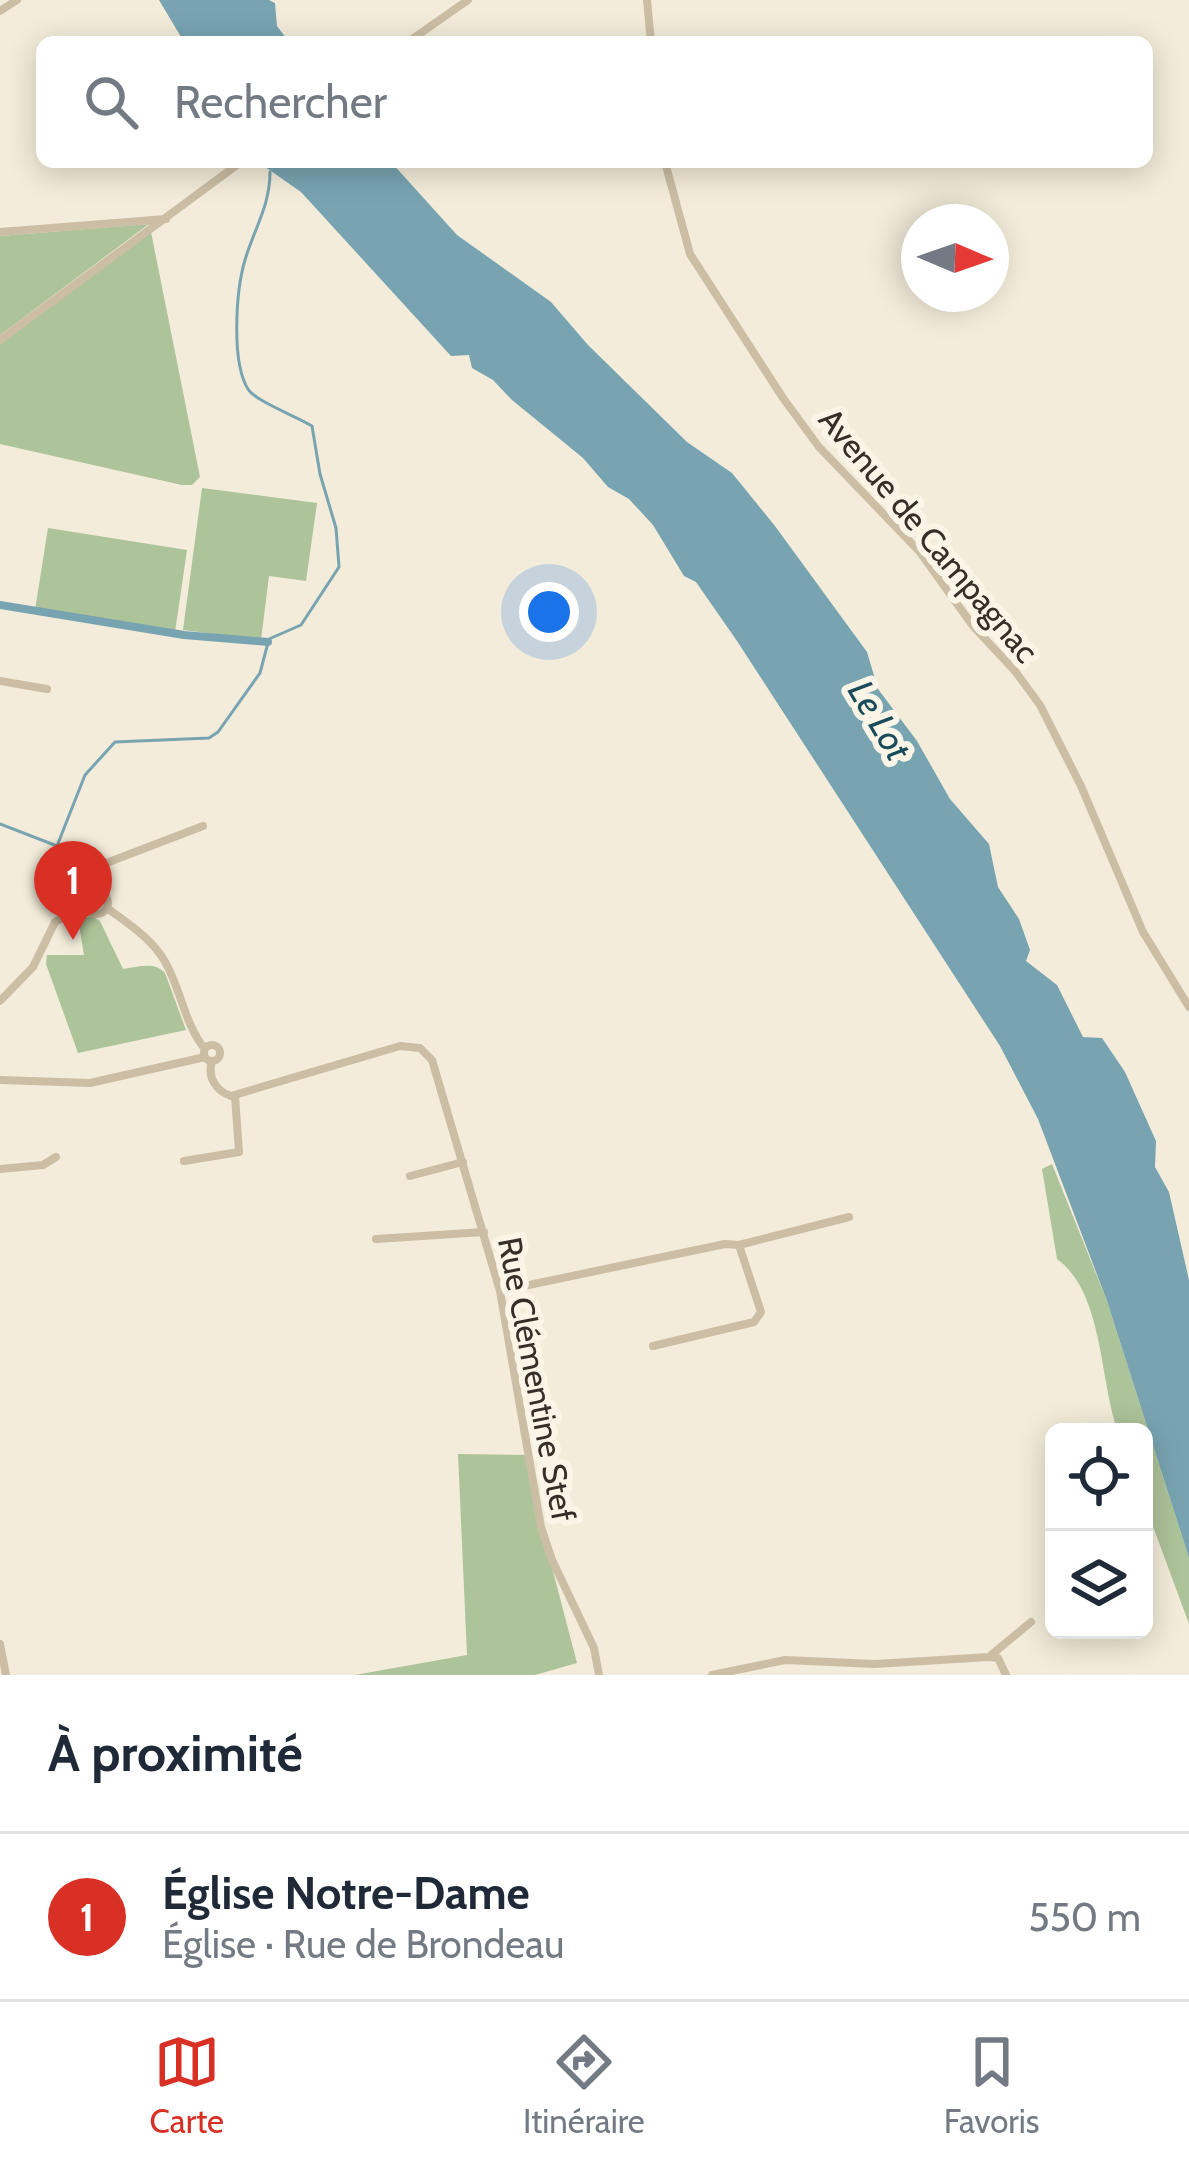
<!DOCTYPE html>
<html lang="fr">
<head>
<meta charset="utf-8">
<style>
	:root { --surface:#fff; --page:#f6f6f7; --text:#1f2937; --muted:#747a83; --line:#e0e1e3; --accent:#d93025 }
	body { margin:0; font-family:Cabin,sans-serif; background:var(--page); color:var(--text) }
	.controls { position:absolute; right:36px; bottom:36px; display:grid; overflow:hidden; border-radius:18px; box-shadow:0 6px 30px #0003 }
	.controls button { width:108px; height:108px; display:grid; place-items:center; padding:0; border:0; border-bottom:3px solid var(--line); background:var(--surface); color:var(--text); font:60px sans-serif }
	.compass { position:absolute; left:901px; top:204px; width:108px; height:108px; border-radius:50%; background:var(--surface); box-shadow:0 6px 30px #0003; rotate:92deg }
	.you { position:absolute; left:549px; top:612px; width:42px; height:42px; margin:-30px; border:9px solid #fff; border-radius:50%; background:#1a73e8; box-shadow:0 0 0 18px #1a73e833 }
	.badge { display:grid; place-items:center; width:78px; height:78px; border-radius:50%; background:var(--accent); color:#fff; font-size:39px; font-weight:700 }
	.pin { position:absolute; translate:-50% -99px; filter:drop-shadow(0 3px 6px #0008) }
	.pin::after { content:''; position:absolute; top:63px; width:42px; height:36px; background:inherit; clip-path:polygon(0 0,100% 0,50% 100%) }
	.list { margin:0; padding:0; list-style:none }
	h2 { display:flex; justify-content:space-between; align-items:center; height:156px; margin:0; padding:0 48px; font-size:51px }
	h2 small { font-size:39px; font-weight:400; color:var(--muted) }
	.list li { display:grid; grid-template-columns:78px 1fr auto; gap:36px; align-items:center; box-sizing:border-box; height:168px; padding:0 48px; border-top:3px solid var(--line) }
	.list b { display:block; font-size:45px; white-space:nowrap }
	.list p { margin:0; font-size:39px; white-space:nowrap; color:var(--muted) }
	.list em { font-size:39px; font-style:normal; color:var(--muted) }
	.icon { flex:none; width:66px; height:66px; fill:none; stroke:currentColor; stroke-width:2; stroke-linecap:round; stroke-linejoin:round }
	.map { position:relative; flex:none; width:1189px; height:1675px; overflow:hidden }
	.search { position:absolute; background:var(--surface); box-shadow:0 6px 30px #0003; left:36px; right:36px; top:36px; height:132px; display:flex; align-items:center; gap:30px; box-sizing:border-box; padding:0 42px; border-radius:18px; color:var(--muted); font-size:45px }
	.sheet { height:324px; background:var(--surface) }
	nav { display:flex; justify-content:space-around; align-items:center; box-sizing:border-box; height:168px; border-top:3px solid var(--line); background:var(--surface); font-size:33px; color:var(--muted) }
	nav a { display:grid; justify-items:center; gap:6px }
	nav .on { color:var(--accent) }
	.map>svg:first-child { display:block }
	.green { fill:#adc399 }
	.water { fill:#78a4b1 }
	.lines { fill:none; stroke-linecap:round; stroke-linejoin:round }
	.stream { stroke:#78a4b1; stroke-width:3 }
	.canal { stroke:#78a4b1; stroke-width:8 }
	.minor { stroke:#ccbea5; stroke-width:8 }
	.labels { text-anchor:middle; stroke-width:12; stroke-linejoin:round; paint-order:stroke }
	.street-label { font-size:33px; fill:#372f27; stroke:#faf5e7 }
	.water-label { font-size:36px; font-style:italic; fill:#1a4b5b; stroke:#faf5e7 }
</style>
</head>
<body>
<div class="map">
<svg width="1189" height="1675" viewBox="0 0 1189 1675">
	<rect width="100%" height="100%" fill="#f3ecda"/>
	<path class="green" d="M149,224L0,335V236Z
		M151,232L200,477L192,485H182L0,444V340Z
		M202,488L317,503L306,581L269,576L261,640L183,630Z
		M48,528L187,550L175,632L35,610Z
		M92,916L100,921L123,969C138,967 154,961 165,973L186,1030L78,1053L46,964L47,955H84L78,919Z
		M1052,1164L1107,1301L1189,1558V1624L1144,1502V1432H1118C1099,1380 1104,1293 1057,1259L1042,1169Z
		M458,1454L531,1455L543,1533L577,1663L535,1675H355L467,1655Z"/>
	<path class="water" d="M159,0H269L275,3L277,26L289,42H184Z
		M258,162H391L457,235L551,302L588,345L687,442L732,473L775,526L867,652L878,689L917,741L950,799L989,844L998,887L1019,919L1030,950L1026,961L1057,985L1083,1037L1102,1038L1125,1072L1156,1141L1155,1167L1169,1192L1189,1280V1558L1107,1301L1038,1119L1000,1046L737,641L696,582L684,576L653,525L629,499L608,487L583,458L512,400L493,380L472,368L469,355L451,356L301,192Z"/>
	<g class="lines">
		<path class="stream" d="M0,824L57,846L85,775L115,742L209,738L218,732L260,673L269,639L301,625L339,567L336,528L320,474L312,426C298,417 255,401 248,389C231,362 236,290 245,260C254,229 270,206 270,172"/>
		<path class="canal" d="M0,605L184,635L268,642"/>
		<path class="minor" d="M647,0L651,42
			M0,11L17,0
			M408,42L468,0
			M665,162L690,254L783,398L819,447L919,551L973,626L1015,671L1040,705L1081,786L1143,932L1189,1007
			M0,232L166,219
			M0,340L241,162
			M0,681L47,689
			M86 903a11 11 0 1 1 22 0a11 11 0 1 1-22 0Z
			M102,893L95,876L101,865L203,826
			M107,908C127,923 151,938 164,960C181,988 184,1024 205,1049
			M0,1001L33,967L55,922L86,904
			M204 1053a8 8 0 1 1 16 0a8 8 0 1 1-16 0Z
			M212,1061C207,1077 216,1091 231,1096L400,1046L420,1048L432,1060L500,1291L541,1527L552,1560L594,1648L599,1675
			M0,1080L90,1083L205,1057
			M184,1161L239,1152L235,1096
			M0,1169L43,1165L56,1157
			M410,1176L463,1162
			M376,1239L484,1232
			M739,1245L849,1217
			M500,1291L725,1244L739,1245L761,1312L754,1322L653,1346
			M0,1644L6,1675
			M990,1656L1031,1622
			M712,1675L785,1660L875,1664L989,1657L998,1658L1006,1675"/>
	</g>
	<g class="labels">
		<g class="street-label">
			<text transform="translate(929 535) rotate(50)" y="12">Avenue de Campagnac</text>
			<text transform="translate(537 1379) rotate(79)" y="12">Rue Clémentine Stef</text>
		</g>
		<g class="water-label">
			<text transform="translate(880 720) rotate(59)" y="13">Le Lot</text>
		</g>
	</g>
</svg>
<div class="controls">
<button><svg class="icon" aria-label="locate" viewBox="0 0 24 24"><circle cx="12" cy="12" r="6"/><path d="M12 2v4M12 18v4M2 12h4M18 12h4"/></svg></button>
<button><svg class="icon" aria-label="layers" viewBox="0 0 24 24"><path d="M12 4l9 5-9 5-9-5zM3 14l9 5 9-5"/></svg></button>
</div>
<svg class="compass" viewBox="-18 -18 36 36"><path d="M0-13l5 13h-10z" fill="#e53935"/><path d="M0 13l5-13h-10z" fill="#747a83"/></svg>
<div class="you"></div>
<div class="pin badge" style="left:73px;top:940px">1</div>
<div class="search"><svg class="icon" aria-label="search" viewBox="0 0 24 24"><circle cx="10" cy="10" r="6"/><path d="M15 15l6 6"/></svg>Rechercher</div>
</div>
<section class="sheet">
<h2>À proximité<small></small></h2>
<ul class="list">
<li><span class="badge">1</span><div><b>Église Notre-Dame</b><p>Église · Rue de Brondeau</p></div><em>550 m</em></li>
</ul>
</section>
<nav>
<a class="on"><svg class="icon" aria-label="map" viewBox="0 0 24 24"><path d="M3 6l6-2 6 2 6-2v14l-6 2-6-2-6 2zM9 4v14M15 6v14"/></svg>Carte</a>
<a><svg class="icon" aria-label="directions" viewBox="0 0 24 24"><path d="M12 3l9 9-9 9-9-9zM9 14v-3h6M13 9l2 2-2 2"/></svg>Itinéraire</a>
<a><svg class="icon" aria-label="saved" viewBox="0 0 24 24"><path d="M7 4h10v16l-5-4-5 4z"/></svg>Favoris</a>
</nav>
</body>
</html>
